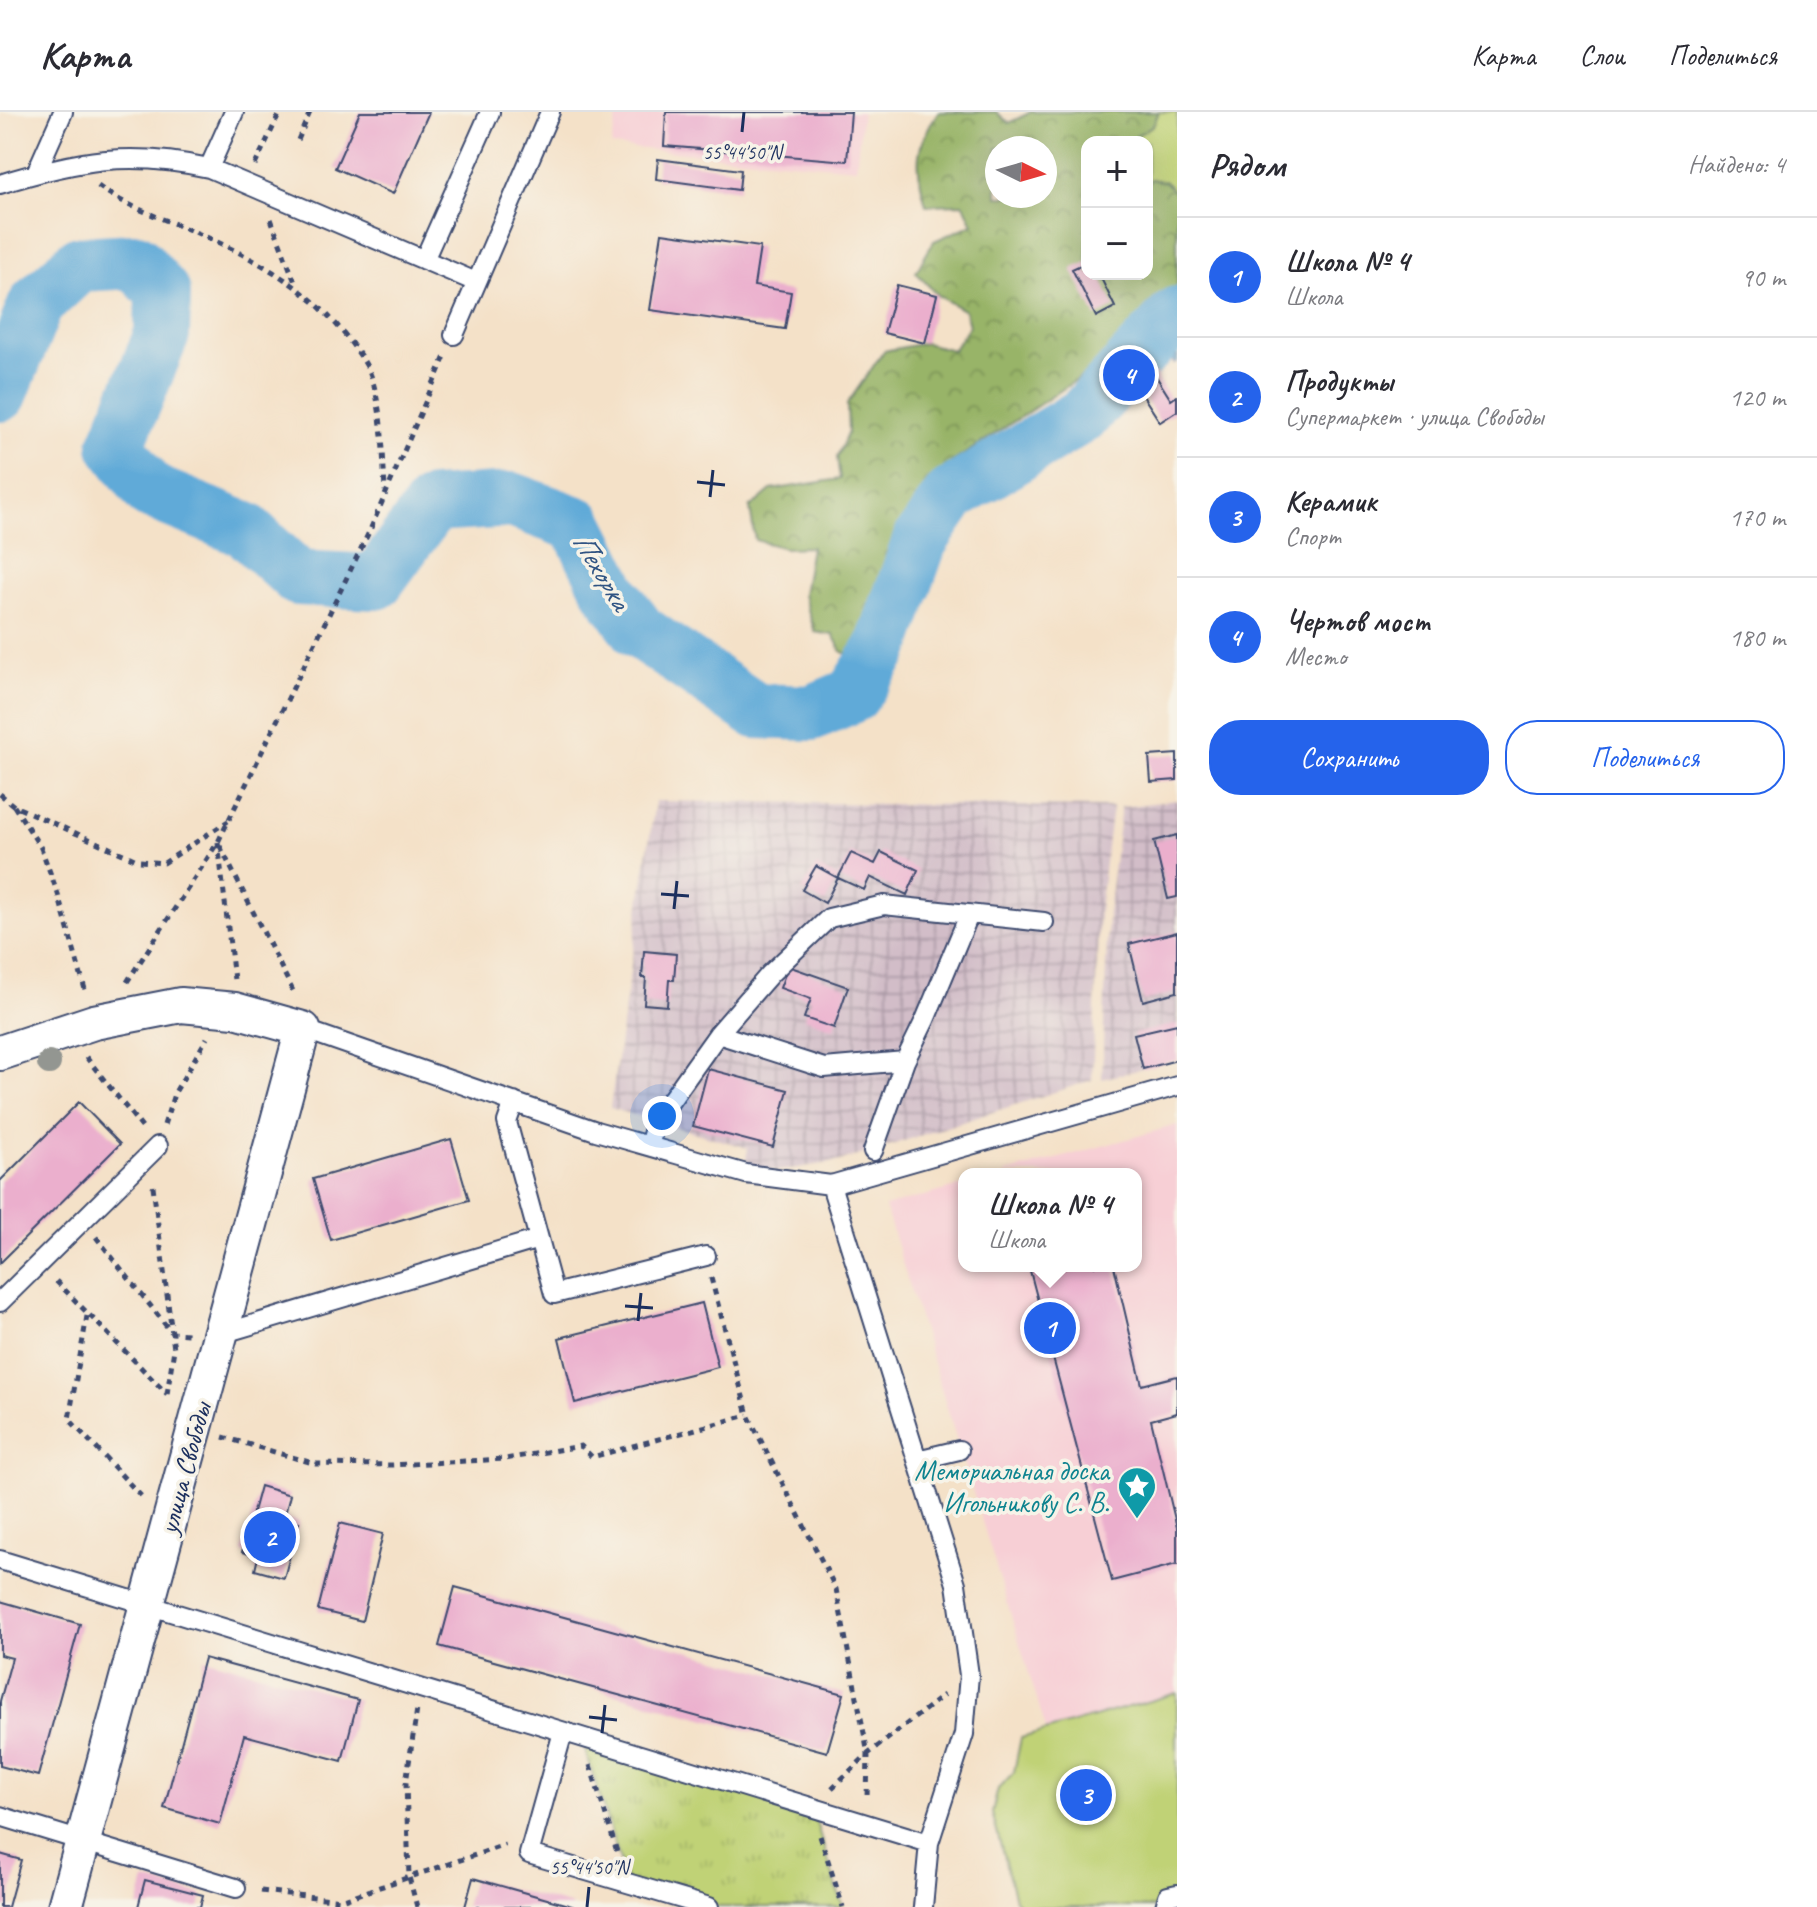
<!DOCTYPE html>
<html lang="ru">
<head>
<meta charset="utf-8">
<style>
	:root { --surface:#fff; --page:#f7f7f7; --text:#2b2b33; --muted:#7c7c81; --line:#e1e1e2; --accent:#2563eb }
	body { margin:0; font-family:Caveat,sans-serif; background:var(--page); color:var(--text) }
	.controls { position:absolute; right:24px; top:24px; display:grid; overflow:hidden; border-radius:16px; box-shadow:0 8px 32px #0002 }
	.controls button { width:72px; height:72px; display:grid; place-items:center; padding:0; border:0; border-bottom:2px solid var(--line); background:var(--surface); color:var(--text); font:40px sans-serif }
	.compass { position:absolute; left:985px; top:24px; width:72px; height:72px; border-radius:50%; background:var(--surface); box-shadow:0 8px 32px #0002; rotate:95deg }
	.you { position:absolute; left:662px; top:1004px; width:28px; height:28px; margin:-20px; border:6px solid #fff; border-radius:50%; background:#1a73e8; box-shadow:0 0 0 12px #1a73e833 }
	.badge { display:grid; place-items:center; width:52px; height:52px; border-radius:50%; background:var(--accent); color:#fff; font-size:26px; font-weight:700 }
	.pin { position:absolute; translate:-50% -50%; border:4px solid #fff; box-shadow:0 2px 8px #0006 }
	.popup { position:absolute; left:958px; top:1056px; width:184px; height:104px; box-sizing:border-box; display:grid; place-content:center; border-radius:16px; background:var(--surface); filter:drop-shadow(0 2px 6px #0005); font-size:26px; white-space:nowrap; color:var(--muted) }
	.popup b { font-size:30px; color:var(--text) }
	.popup::after { content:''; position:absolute; left:50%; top:100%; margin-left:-16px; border:16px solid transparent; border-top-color:var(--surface) }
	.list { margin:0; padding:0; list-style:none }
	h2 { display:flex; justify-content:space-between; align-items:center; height:104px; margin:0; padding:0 32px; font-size:34px }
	h2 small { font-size:26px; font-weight:400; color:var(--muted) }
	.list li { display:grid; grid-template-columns:52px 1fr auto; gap:24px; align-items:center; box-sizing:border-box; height:120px; padding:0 32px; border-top:2px solid var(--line) }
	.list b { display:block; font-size:30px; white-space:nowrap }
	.list p { margin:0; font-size:26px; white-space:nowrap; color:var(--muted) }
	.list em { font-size:26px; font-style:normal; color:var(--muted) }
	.actions { display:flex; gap:16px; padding:24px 32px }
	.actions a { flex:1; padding:18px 0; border:2px solid var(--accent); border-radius:32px; text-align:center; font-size:28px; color:var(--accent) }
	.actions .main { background:var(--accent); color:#fff }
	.map { position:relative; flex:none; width:1177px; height:1795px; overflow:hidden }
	header { display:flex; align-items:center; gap:48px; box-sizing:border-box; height:112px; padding:0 40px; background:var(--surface); border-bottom:2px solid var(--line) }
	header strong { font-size:38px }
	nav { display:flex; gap:44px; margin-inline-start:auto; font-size:28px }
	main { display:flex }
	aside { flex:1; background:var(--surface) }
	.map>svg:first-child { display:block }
	.built { fill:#f7cfd5 }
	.industrial { fill:url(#industrial-grid) }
	.green { fill:#c0d276; stroke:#6e806a; stroke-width:2 }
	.forest { fill:url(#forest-crowns); stroke:#5a7262; stroke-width:2; fill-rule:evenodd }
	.park { fill:url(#park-tufts); stroke:#6e806a; stroke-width:2 }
	.water { fill:url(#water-ripples); stroke:#3e6c9b; stroke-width:2 }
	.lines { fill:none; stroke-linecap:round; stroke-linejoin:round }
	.river { stroke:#60aad8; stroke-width:56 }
	.building { fill:#ebafcd }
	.lane-casing { stroke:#3c4a6e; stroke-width:22 }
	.street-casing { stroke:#3c4a6e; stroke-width:38 }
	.path { stroke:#3c4a6e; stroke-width:5; stroke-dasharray:6 6; stroke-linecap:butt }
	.lane { stroke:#fff; stroke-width:18 }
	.street { stroke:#fff; stroke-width:34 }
	.tree { fill:#939691 }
	.ticks { fill:none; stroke:#1b2f5e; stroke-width:3 }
	.labels { text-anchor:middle; stroke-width:7; stroke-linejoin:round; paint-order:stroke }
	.street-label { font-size:28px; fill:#1b2f5e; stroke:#f7f3e8 }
	.culture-label { font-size:28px; fill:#0d838f; stroke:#f7f3e8; text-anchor:end }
	.water-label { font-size:30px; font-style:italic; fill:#305483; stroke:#f7f3e8 }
	.ticks-label { font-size:20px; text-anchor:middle; fill:#1b2f5e; stroke:#f7f3e8; stroke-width:7; stroke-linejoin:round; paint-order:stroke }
</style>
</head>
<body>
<header>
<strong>Карта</strong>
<nav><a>Карта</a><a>Слои</a><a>Поделиться</a></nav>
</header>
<main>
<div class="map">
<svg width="1177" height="1795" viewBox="0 0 1177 1795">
	<defs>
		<pattern id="industrial-grid" width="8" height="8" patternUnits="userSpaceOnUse" patternTransform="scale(2)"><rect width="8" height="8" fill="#d2bdc8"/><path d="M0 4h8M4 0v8" fill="none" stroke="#aa9aa6"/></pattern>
		<pattern id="forest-crowns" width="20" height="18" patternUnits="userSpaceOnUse" patternTransform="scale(2)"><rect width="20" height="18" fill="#98b467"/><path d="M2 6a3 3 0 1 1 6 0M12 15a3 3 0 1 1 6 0" fill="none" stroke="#7b9358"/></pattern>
		<pattern id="park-tufts" width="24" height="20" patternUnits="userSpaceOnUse" patternTransform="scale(2)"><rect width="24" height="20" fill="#c0d276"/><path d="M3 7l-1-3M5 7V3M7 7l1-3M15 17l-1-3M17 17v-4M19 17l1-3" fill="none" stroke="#a4b568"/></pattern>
		<pattern id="water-ripples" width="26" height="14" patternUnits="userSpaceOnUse" patternTransform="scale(2)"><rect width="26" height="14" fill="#60aad8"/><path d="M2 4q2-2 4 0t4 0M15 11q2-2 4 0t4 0" fill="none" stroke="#4e8bb2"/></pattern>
	</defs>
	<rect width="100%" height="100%" fill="#f7f3e8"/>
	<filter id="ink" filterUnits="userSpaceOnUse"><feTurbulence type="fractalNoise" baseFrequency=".0125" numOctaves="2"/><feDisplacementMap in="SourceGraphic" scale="16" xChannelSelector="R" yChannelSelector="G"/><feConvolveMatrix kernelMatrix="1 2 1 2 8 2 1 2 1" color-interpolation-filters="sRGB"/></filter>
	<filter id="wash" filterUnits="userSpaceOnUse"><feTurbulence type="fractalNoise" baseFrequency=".006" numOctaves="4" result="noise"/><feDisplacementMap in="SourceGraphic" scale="32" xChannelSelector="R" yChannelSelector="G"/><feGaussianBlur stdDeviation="1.8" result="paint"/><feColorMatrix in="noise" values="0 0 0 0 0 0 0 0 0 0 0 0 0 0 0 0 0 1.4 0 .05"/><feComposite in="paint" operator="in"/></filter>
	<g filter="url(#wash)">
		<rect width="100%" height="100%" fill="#f4e1c8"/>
		<path class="built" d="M618,0H862L856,56L611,34Z
			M1177,1013V1581L1047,1620L885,1095L964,1073V1154H1136V1062H1003Z"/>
		<path class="industrial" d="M1177,688V948L1102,967L1108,801L1121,695Z
			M655,689L1112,695L1099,798L1092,968L842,1049L778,1059L745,1053L748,1036L610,996Z"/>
		<path class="green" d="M1159,0H1177V84L1166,70L1151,67L1147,72V30H1135L1136,24L1153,13Z
			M1177,1581V1795H1023L1015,1787L992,1701L998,1677L1014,1660L1021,1626Z"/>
		<path class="forest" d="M938,0H996L1009,11L1031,0H1159L1153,13L1136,24L1135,30H1087V162H1147V72L1151,67L1166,70L1177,84V184L1149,208L1133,213L1120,244L1084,263L948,353C901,394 894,456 872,510C867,522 861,533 856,545L842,540L833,523L815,520L803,483L811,435L785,436L755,428L750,396L771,378L840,367L837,345L848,320L847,292L884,239L925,231L953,238L969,214L965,199L937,183L916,160L934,129L973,112L964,92L926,93C915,51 914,37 938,0ZM997,36H1045V84H997Z"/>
		<path class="park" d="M581,1625L811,1695L843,1795H709L627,1771Z"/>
		<path class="water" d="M1177,184V249L1174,251L1149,208Z"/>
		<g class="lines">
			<path class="river" d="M0,282L36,192L79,152L136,149L163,181L162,222L116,334L150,379L246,418L298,466L376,470L432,393L512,388L577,412L611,480L639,519L756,599L811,601L853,583L882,537L920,429L951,383L1083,303L1177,202"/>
		</g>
		<g id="blocks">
			<path class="building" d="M360,0H429L393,82L335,56Z
				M666,0H851L847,49L664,34Z
				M658,47L741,58L739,78L656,67Z
				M662,121L760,135L754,174L791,180L785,217L650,198Z
				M1087,150V162H1099L1115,195L1096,205L1072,157Z
				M897,173L937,183L925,231L884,221Z
				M1154,261L1171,288L1177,284V299L1160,310L1136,273Z
				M1177,642V668L1151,670L1149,644Z
				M1177,723V785L1168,787L1154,729Z
				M881,740L918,758L907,783L870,765L864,778L838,766L851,741L875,752Z
				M816,754L838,766L825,791L802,778Z
				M1177,820V880L1143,889L1129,832Z
				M644,839L676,842L674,868H669L667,894L644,892L646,866H642Z
				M788,854L848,875L834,916L804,906L811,887L780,876Z
				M1177,912V948L1143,957L1134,922Z
				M708,957L788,978L773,1035L693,1014Z
				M79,990L120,1032L0,1151V1069Z
				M451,1027L469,1088L331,1128L313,1067Z
				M1034,1154H1114L1142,1273L1177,1264V1301L1151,1308L1177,1416V1452L1112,1469L1029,1155Z
				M702,1191L718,1255L575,1291L559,1226Z
				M260,1374L290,1383L284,1406L299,1410L284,1466L255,1458L258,1445L242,1440Z
				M340,1411L383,1422L362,1509L318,1498Z
				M455,1475L844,1582L827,1640L439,1534Z
				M0,1489L80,1512L38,1664L0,1654V1589L12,1546L0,1543Z
				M204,1546L358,1588L342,1649L244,1623L220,1712L164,1696Z
				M0,1742L21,1748L8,1795H0Z
				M473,1766L572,1794L571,1795H465Z
				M145,1768L203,1783L200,1795H138Z"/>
		</g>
	</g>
	<g filter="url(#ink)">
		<use href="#blocks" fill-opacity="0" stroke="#3c4a6e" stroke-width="2"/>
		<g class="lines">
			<g class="lane-casing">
				<path id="lane" d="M209,56L234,0
					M36,61L63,0
					M0,72C77,48 129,38 209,56L476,170
					M424,148L490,0
					M454,223L550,0
					M303,917L596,1019L746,1062L831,1073L1177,974
					M718,922L824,956L905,949L925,908L969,803
					M514,990L507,1010L539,1127
					M649,1034L656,1009L718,922L770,862L829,806L884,793L1044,810
					M873,1039L905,949
					M831,1073L956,1472L969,1563L964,1622L929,1731L923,1795
					M0,1190L158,1034
					M221,1222L539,1127L554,1182L706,1144
					M917,1348L959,1338
					M0,1448L929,1731
					M563,1620L529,1742L709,1795
					M0,1704L236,1776
					M1165,1795L1168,1784L1177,1782"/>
			</g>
			<g class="street-casing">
				<path id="street" d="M0,941L94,910L181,893L235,898L303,917L65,1795"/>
			</g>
			<path class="path" d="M298,28L310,0
				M255,53L279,3L284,0
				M98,74C126,95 165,107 197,121C255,146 310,176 349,228C359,242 369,254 373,270C383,305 383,343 385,379
				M271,107L296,173
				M0,682L14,694L139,749L164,751L228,709
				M14,694L41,736L58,782L86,881
				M218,730L234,868
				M220,734L293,879
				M127,870L218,730L370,418L446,242
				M86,945L144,1018
				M164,1013L174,982L207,926
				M153,1074L174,1237L167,1282
				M96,1125L172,1221L188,1222
				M711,1166L748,1303L836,1477L868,1642L867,1687
				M56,1169L167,1282
				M87,1204L69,1307L142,1385
				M223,1325L316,1352L391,1353L505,1347L581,1334L592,1345L748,1303
				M590,1653L618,1743
				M832,1676L868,1642L944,1583
				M820,1724L843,1795
				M261,1779L341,1788L505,1733
				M417,1795L409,1765L406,1671L417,1597"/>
			<use href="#lane" class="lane"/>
			<use href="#street" class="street"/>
		</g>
		<circle class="tree" cx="49" cy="951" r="12"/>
	</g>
	<path class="ticks" d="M742,20L744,0M697,370L725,373M710,385L713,358M661,782L689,784M674,797L677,769M625,1194L653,1196M638,1209L641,1181M589,1605L617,1608M602,1621L605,1593M587,1795L589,1775"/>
	<defs>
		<g id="sight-pin" transform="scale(2)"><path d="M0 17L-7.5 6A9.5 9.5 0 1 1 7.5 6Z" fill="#0f9aa8" stroke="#f7f3e8"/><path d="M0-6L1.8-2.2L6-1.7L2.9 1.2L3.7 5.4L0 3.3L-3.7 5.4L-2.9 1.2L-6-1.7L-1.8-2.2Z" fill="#fff"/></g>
	</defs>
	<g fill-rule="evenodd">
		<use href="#sight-pin" x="1137" y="1374"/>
	</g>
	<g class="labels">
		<g class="street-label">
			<text transform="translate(184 1356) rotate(-75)" y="10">улица Свободы</text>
		</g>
		<g class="culture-label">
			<text x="1109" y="1368">Мемориальная доска<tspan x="1109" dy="32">Игольникову С. В.</tspan></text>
		</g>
		<g class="water-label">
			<text transform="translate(602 459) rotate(59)" y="10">Пехорка</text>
		</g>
	</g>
	<g class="ticks-label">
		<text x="742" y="47">55°44'50"N</text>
		<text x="589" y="1762">55°44'50"N</text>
	</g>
</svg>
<div class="controls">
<button>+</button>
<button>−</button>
</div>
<svg class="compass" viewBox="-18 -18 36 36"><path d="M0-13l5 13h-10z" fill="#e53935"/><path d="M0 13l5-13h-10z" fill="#7c7c81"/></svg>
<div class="you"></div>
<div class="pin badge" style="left:1050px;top:1216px">1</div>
<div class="popup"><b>Школа № 4</b>Школа</div>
<div class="pin badge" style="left:270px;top:1425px">2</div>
<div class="pin badge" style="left:1086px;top:1683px">3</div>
<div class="pin badge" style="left:1129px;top:263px">4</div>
</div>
<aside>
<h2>Рядом<small>Найдено: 4</small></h2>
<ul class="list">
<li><span class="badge">1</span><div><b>Школа № 4</b><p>Школа</p></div><em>90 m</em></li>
<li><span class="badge">2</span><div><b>Продукты</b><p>Супермаркет · улица Свободы</p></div><em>120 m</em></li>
<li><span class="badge">3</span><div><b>Керамик</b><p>Спорт</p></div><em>170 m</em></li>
<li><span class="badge">4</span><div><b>Чертов мост</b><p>Место</p></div><em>180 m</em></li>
</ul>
<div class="actions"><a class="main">Сохранить</a><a>Поделиться</a></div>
</aside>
</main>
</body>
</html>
